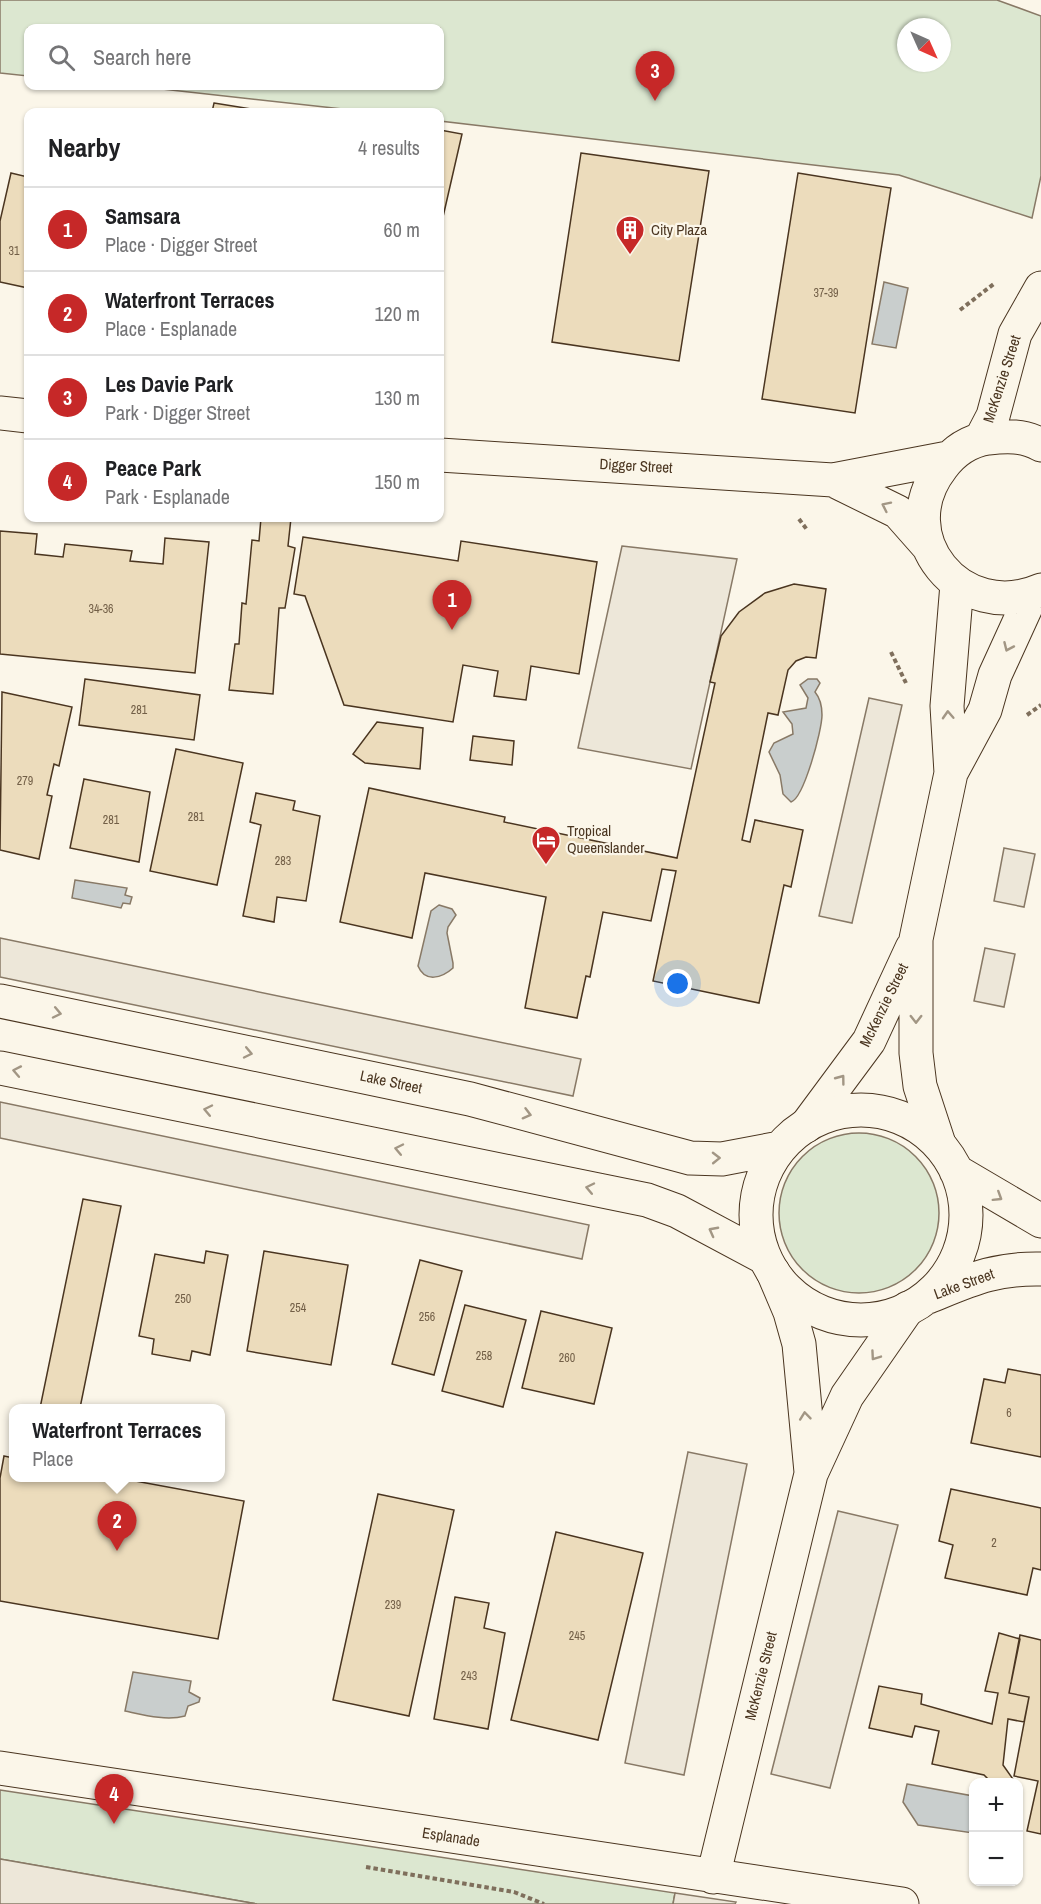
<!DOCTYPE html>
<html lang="en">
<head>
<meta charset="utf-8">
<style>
	:root { --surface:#fff; --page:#f6f6f6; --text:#202124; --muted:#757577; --line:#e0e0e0; --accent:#c62828 }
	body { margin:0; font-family:"Archivo Narrow",sans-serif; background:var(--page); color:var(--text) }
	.controls { position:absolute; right:18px; bottom:18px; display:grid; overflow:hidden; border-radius:12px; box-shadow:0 2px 4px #0004 }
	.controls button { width:54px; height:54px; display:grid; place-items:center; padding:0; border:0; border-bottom:2px solid var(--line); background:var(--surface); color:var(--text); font:30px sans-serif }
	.compass { position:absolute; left:897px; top:18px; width:54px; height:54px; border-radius:50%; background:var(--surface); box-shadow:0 2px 4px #0004; rotate:135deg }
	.you { position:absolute; left:678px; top:984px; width:21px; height:21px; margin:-15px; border:4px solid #fff; border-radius:50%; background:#1a73e8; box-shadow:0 0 0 9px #1a73e833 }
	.badge { display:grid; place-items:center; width:39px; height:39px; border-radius:50%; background:var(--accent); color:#fff; font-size:20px; font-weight:700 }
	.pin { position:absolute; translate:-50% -50px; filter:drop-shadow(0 2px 3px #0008) }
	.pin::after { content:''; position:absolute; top:32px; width:21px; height:18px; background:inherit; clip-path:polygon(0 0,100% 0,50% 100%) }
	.popup { position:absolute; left:9px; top:1404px; width:216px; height:78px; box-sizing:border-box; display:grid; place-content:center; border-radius:12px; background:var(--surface); filter:drop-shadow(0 2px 4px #0005); font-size:20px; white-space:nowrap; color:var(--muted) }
	.popup b { font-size:22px; color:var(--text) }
	.popup::after { content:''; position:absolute; left:50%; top:100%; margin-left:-12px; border:12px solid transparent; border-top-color:var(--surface) }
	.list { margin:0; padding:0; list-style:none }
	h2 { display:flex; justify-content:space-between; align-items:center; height:78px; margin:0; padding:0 24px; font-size:26px }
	h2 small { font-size:20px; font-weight:400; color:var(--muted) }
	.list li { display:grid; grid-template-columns:39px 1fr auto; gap:18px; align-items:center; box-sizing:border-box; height:84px; padding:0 24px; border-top:2px solid var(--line) }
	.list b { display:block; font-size:22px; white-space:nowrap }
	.list p { margin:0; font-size:20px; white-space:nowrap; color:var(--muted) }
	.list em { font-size:20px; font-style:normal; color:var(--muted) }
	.icon { flex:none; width:33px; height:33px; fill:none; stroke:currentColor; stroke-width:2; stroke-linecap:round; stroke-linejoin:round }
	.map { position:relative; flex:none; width:1041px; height:1904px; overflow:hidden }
	.search { position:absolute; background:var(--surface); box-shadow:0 2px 4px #0004; left:24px; top:24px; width:420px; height:66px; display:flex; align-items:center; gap:15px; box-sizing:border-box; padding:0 21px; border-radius:12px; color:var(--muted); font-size:22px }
	.panel { position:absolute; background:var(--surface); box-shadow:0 2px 4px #0004; left:24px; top:108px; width:420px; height:414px; border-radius:12px }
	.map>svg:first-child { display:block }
	.green { fill:#dce7d0; stroke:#887966; stroke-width:1.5; fill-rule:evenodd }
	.parking { fill:#ede7d9; stroke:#887966; stroke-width:1.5 }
	.water { fill:#c9cecd; stroke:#887966; stroke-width:1.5 }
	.building { fill:#ecdcbc; stroke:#4a3520; stroke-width:1.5 }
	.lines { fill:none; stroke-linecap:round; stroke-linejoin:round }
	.minor-casing { stroke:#4a3520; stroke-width:35 }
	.major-casing { stroke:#4a3520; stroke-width:35 }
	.path { stroke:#7f6f5c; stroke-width:4; stroke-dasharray:4.5 3; stroke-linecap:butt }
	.minor { stroke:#fbf6e9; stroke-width:33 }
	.major { stroke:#fbf6e9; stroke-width:33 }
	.oneway { stroke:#a29684 }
	.labels { text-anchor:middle; stroke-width:4.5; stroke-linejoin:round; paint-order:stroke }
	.number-label { font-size:12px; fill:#725f47 }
	.poi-label { font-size:15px; fill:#4a3520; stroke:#fbf6e9; text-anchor:start }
	.street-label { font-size:15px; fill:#4a3520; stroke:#fbf6e9 }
</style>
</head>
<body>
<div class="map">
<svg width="1041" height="1904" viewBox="0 0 1041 1904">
	<rect width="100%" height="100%" fill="#fbf6e9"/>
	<path class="green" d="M0,0H997L1041,16V176L1032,218L899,175L440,121V112H370L135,86H440V28H28V76L0,73ZM906,27H942V63H906Z
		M779 1213a80 80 0 1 1 160 0a80 80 0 1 1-160 0Z
		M0,1790L675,1893L673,1904H257L0,1859Z"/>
	<path class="parking" d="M622,546L737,559L691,769L578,748Z
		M869,698L902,705L852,923L819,916Z
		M1004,848L1035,854L1024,907L994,901Z
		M0,938L581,1059L573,1096L0,977Z
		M985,948L1015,954L1004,1007L974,1001Z
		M0,1102L589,1225L582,1259L0,1138Z
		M688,1452L747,1464L684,1775L625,1763Z
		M838,1511L898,1525L830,1788L771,1774Z
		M0,1859L257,1904H0Z
		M675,1893L736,1902L735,1904H673Z"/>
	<path class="water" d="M884,282L908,288L896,348L872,344Z
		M808,679H817L820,683L815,692C820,698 822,707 822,715C822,730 804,798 791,802L783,794L780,775L769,752L774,743L793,734L792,724L783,712L806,708L808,698L800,685Z
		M75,880L127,888L125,895L132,897L130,904L123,903L121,908L72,898Z
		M439,905L452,909L456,915L448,927L447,933L453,963V968C442,978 425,983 418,966L431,911Z
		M133,1672L191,1681L189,1692L200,1698L199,1702L188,1706L185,1716C166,1721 144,1715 125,1711Z
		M907,1784L973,1796V1833L918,1825L903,1802Z"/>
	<path class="building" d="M214,103L270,112H212Z
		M440,130L462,134L440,230Z
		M581,153L709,171L679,361L552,342Z
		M11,173L28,177V288L0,282V221Z
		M798,173L891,188L855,413L762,399Z
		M261,518H291L288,546L295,548L285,608H279L273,694L229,690L235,644H239L242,603L246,604L252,540L259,541Z
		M0,531L37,534L35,554L63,557L65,544L132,551L130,561L163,564L165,538L209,542L195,673L0,654Z
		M303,537L458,561L461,541L597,562L579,674L531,666L526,700L494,696L498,671L463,665L453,722L344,705L305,596L294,594Z
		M794,584L826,589L816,658L806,657L796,661L788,670L778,715L768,713L742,840L750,842L755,820L803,830L791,887L784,885L759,1003L653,981L676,871L662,869L651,921L603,912L590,977L586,976L577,1018L525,1008L546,897L425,873L412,938L340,922L369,788L505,817L504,822L677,858L715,683L710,682L721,636L739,612L765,593Z
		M85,679L200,695L194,740L79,725Z
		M2,692L72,707L59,766L54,764L47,795L52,796L39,859L0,850Z
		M377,722L423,728L420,769L365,763L353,754Z
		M473,736L514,741L512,765L470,760Z
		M176,749L243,763L217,885L150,871Z
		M84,779L150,792L139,862L70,848Z
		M256,793L295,801L293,810L320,816L306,901L277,897L274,922L243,916L261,825L250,822Z
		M83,1199L121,1206L80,1408H40Z
		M206,1251L228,1255L210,1355L192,1351L190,1361L152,1354L154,1339L139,1336L155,1254L204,1263Z
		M264,1251L348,1265L331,1365L247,1351Z
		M420,1260L462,1271L434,1375L392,1364Z
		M465,1305L526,1320L503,1407L442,1391Z
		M541,1311L612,1328L594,1404L522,1388Z
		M1008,1369L1041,1375V1457L971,1443L984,1379L1005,1383Z
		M4,1456L14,1458V1478H119L244,1501L218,1639L0,1601V1478Z
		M951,1489L1041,1508V1570L1033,1568L1027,1595L945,1578L953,1545L939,1541Z
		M378,1494L454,1510L409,1716L333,1700Z
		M556,1532L643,1553L598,1740L511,1720Z
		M455,1597L489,1603L484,1628L505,1633L488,1729L434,1719Z
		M999,1633L1020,1639L1009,1693L1029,1697L1024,1722L1008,1719L1003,1765L1015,1782H991L984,1775L932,1764L939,1731L915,1726L912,1737L869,1728L879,1686L922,1694L921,1704L992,1724L998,1693L985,1691Z
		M1020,1635L1041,1640V1834L1027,1831L1038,1781L1014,1776L1029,1697L1009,1693Z"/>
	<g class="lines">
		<g class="minor-casing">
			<path id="minor" d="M0,413L28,416
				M981,439L993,416L1015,334L1041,288
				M1041,445C1024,435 1006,436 988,438C969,441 953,452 942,467C888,536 961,625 1041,590
				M440,455L833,480L948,458
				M833,480L898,512L928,546
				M951,773L985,710L995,675L1032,594
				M806,1126L869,1041L912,948
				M939,1144L920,1086L916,1053V939L951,773L947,706L957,584
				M773,1272L790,1312L799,1344L811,1472
				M0,1768L902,1904
				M713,1877L811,1474L847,1396L908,1308"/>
		</g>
		<g class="major-casing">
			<path id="major" d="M0,1001L470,1099L690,1158L722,1159L780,1148
				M0,1068L647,1200L677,1211L765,1258
				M756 1215a105 105 0 1 1 210 0a105 105 0 1 1-210 0Z
				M956,1171L1041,1221
				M928,1297C970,1280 994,1268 1041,1269"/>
		</g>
		<path class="path" d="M960,310L995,283
			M799,519L808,531
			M891,652L906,683
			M1027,715L1041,705
			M366,1867L514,1892L544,1904"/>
		<use href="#minor" class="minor"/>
		<use href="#major" class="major"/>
	</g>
	<defs><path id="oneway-chevron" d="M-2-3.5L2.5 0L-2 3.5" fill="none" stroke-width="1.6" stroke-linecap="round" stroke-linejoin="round" transform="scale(1.5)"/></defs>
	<g class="oneway">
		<use href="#oneway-chevron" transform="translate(886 506) rotate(-154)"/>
		<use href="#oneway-chevron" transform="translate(1008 647) rotate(114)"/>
		<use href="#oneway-chevron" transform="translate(948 715) rotate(-93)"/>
		<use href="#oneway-chevron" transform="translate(57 1013) rotate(12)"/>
		<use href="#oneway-chevron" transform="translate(916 1019) rotate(90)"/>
		<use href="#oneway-chevron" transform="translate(248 1053) rotate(12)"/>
		<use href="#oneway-chevron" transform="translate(17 1071) rotate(-169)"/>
		<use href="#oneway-chevron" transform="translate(841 1079) rotate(-53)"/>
		<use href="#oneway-chevron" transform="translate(208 1110) rotate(-168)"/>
		<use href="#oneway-chevron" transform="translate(527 1114) rotate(15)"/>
		<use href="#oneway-chevron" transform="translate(399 1149) rotate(-168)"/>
		<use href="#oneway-chevron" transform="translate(716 1158) rotate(-1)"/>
		<use href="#oneway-chevron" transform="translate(590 1188) rotate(-168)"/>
		<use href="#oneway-chevron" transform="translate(998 1197) rotate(32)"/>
		<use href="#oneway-chevron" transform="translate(713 1231) rotate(-152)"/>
		<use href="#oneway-chevron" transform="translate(875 1356) rotate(125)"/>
		<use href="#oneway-chevron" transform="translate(805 1416) rotate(-96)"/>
	</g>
	<defs>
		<g id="building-pin" transform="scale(1.5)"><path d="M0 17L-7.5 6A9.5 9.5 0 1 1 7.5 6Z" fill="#c62828" stroke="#fbf6e9"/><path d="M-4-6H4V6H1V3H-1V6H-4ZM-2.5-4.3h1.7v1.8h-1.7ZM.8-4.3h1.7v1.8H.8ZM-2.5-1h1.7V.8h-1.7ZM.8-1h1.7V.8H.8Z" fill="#fff"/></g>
		<g id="hotel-pin" transform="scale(1.5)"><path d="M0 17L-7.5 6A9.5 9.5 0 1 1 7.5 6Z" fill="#c62828" stroke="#fbf6e9"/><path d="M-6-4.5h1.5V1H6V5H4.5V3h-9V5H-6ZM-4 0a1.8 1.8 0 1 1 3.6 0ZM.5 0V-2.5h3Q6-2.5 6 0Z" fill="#fff"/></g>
	</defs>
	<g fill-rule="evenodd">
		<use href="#building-pin" x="630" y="230"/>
		<use href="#hotel-pin" x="546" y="840"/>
	</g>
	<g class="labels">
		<g class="number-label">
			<text x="14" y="255">31</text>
			<text x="826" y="297">37-39</text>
			<text x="101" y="613">34-36</text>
			<text x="139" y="714">281</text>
			<text x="25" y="785">279</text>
			<text x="196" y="821">281</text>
			<text x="111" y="824">281</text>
			<text x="283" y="865">283</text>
			<text x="183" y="1303">250</text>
			<text x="298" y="1312">254</text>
			<text x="427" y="1321">256</text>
			<text x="484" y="1360">258</text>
			<text x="567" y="1362">260</text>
			<text x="1009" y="1417">6</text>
			<text x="994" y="1547">2</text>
			<text x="393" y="1609">239</text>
			<text x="577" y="1640">245</text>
			<text x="469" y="1680">243</text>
		</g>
		<g class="poi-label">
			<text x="651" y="235">City Plaza</text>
			<text x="567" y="836">Tropical<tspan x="567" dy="17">Queenslander</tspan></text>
		</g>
		<g class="street-label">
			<text transform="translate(1002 379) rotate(-72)" y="5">McKenzie Street</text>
			<text transform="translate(636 466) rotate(3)" y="5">Digger Street</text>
			<text transform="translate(884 1005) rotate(-64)" y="5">McKenzie Street</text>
			<text transform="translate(391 1082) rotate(12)" y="5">Lake Street</text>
			<text transform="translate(964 1284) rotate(-20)" y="5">Lake Street</text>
			<text transform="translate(761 1676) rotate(-76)" y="5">McKenzie Street</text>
			<text transform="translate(451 1837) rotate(9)" y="5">Esplanade</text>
		</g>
	</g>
</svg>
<div class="controls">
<button>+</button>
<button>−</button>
</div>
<svg class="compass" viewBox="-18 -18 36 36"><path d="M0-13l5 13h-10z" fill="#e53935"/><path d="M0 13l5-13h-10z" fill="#757577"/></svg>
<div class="you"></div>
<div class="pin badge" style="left:452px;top:630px">1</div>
<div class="pin badge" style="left:117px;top:1551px">2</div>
<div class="popup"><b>Waterfront Terraces</b>Place</div>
<div class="pin badge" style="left:655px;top:101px">3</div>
<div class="pin badge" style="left:114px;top:1824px">4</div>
<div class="search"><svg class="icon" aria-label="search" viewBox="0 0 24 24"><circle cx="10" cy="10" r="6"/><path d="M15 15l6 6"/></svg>Search here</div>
<section class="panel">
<h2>Nearby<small>4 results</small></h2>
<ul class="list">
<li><span class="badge">1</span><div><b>Samsara</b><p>Place · Digger Street</p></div><em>60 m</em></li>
<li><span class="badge">2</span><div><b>Waterfront Terraces</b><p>Place · Esplanade</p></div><em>120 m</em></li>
<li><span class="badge">3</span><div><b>Les Davie Park</b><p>Park · Digger Street</p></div><em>130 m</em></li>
<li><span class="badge">4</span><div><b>Peace Park</b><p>Park · Esplanade</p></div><em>150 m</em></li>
</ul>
</section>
</div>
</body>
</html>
